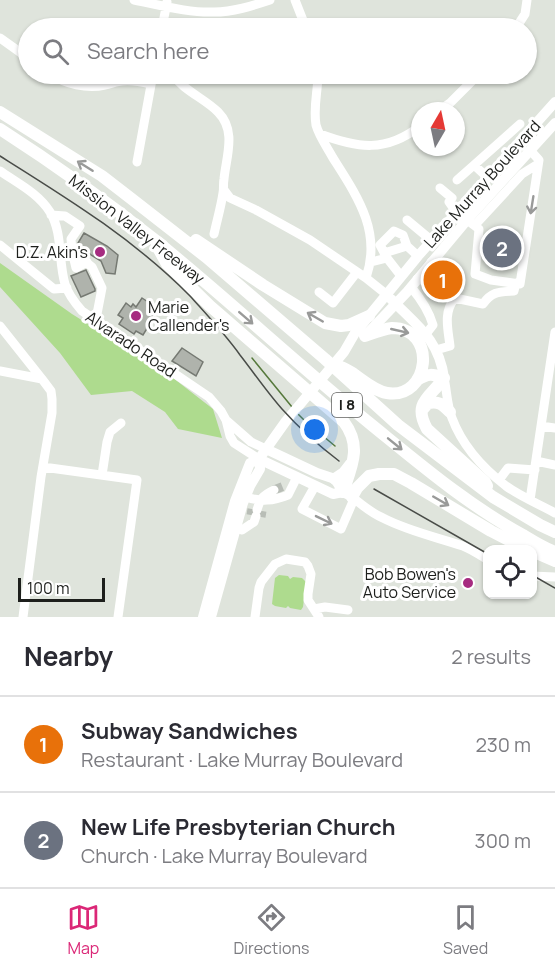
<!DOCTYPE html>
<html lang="en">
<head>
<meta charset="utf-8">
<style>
	:root { --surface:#fff; --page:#f2f2f3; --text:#2b2b33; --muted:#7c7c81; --line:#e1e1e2; --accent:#db2777 }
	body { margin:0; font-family:Manrope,sans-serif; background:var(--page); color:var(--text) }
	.controls { position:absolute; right:18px; bottom:18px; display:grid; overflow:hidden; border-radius:12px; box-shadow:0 2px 4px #0004 }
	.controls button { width:54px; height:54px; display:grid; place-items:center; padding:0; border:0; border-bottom:2px solid var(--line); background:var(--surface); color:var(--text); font:30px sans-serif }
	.compass { position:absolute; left:411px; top:102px; width:54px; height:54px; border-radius:50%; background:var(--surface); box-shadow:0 2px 4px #0004; rotate:9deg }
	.scale { position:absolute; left:18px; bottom:15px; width:87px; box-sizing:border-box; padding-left:6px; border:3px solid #1d1f1c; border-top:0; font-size:16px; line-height:21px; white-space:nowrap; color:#1d1f1c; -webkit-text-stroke:4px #fff; paint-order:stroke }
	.you { position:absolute; left:315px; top:430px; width:21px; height:21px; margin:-15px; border:4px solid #fff; border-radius:50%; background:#1a73e8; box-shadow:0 0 0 9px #1a73e833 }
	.badge { display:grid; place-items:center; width:39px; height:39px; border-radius:50%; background:var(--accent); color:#fff; font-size:20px; font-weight:700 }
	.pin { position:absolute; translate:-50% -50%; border:3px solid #fff; box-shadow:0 2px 6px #0006 }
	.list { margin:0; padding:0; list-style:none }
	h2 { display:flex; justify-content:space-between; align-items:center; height:78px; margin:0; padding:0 24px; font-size:26px }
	h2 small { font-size:20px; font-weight:400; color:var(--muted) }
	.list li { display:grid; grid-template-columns:39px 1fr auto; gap:18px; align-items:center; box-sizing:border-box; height:96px; padding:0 24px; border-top:2px solid var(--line) }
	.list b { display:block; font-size:22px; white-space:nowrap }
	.list p { margin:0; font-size:20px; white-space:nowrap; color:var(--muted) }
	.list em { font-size:20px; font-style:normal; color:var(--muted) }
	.icon { flex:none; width:33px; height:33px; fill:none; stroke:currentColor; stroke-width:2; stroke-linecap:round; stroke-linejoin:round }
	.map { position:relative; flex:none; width:555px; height:617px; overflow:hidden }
	.search { position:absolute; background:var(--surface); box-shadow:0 2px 4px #0004; left:18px; right:18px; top:18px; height:66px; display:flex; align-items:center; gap:15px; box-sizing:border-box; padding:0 21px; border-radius:33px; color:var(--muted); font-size:22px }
	.sheet { height:270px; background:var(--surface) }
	nav { display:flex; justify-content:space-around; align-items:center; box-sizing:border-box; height:84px; border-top:2px solid var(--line); background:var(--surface); font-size:16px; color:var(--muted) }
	nav a { display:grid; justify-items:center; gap:3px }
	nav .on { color:var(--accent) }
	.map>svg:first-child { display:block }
	.green { fill:#aedb8e }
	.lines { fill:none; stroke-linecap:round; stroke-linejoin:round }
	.stream { stroke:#56793c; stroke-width:1.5 }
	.building { fill:#afb3ac; stroke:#757972; stroke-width:1.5 }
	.minor-tunnel { stroke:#b8bdb6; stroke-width:9; stroke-dasharray:9 4.5; stroke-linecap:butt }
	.minor { stroke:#fff; stroke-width:9 }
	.major { stroke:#fff; stroke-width:10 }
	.highway { stroke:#fff; stroke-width:12 }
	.tram { stroke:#494c48; stroke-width:1.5 }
	.oneway { stroke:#999a99 }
	.poi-dot { fill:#a62b80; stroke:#fff; stroke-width:2 }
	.labels { text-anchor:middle; stroke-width:6; stroke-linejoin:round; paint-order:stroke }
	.shield { fill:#fff; stroke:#616260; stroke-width:1.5 }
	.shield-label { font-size:15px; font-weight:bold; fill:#1d1f1c }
	.street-label { font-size:16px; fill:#1d1f1c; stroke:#fff }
	.poi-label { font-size:16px; fill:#1d1f1c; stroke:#fff; text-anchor:end }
</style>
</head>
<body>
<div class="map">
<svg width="555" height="617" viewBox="0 0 555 617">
	<rect width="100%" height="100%" fill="#dfe4dc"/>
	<path class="green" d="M0,263L72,314L168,374L213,409L222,438L178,429L165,412L132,391L91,395L60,353L0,287Z
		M279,575L288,576L290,579L293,577L302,578L306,582L303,607L301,610L290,608L288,606L286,608L275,606L272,604L275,578Z"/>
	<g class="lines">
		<path class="stream" d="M252,358L292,407
			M297,413L305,421L335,446"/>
	</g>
	<path class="building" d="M84,233L107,246L118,255L115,274L106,273L101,261L78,247V243Z
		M86,270L95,289V291L81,297L71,276Z
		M142,298L154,306L149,314L154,317L143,335L136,331L134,334L119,324L123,318L118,315L126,303L131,307L133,304L136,307Z
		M182,348L203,362L196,376L172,361Z"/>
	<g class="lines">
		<path class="minor-tunnel" d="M274,490L284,486
			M251,515L252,509
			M261,517L262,511"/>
		<path class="minor" d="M134,0C160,5 188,13 214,12C233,12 252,6 270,0
			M295,0L306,28
			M162,28L167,2
			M516,28L525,14L527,0
			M0,38L28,58
			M51,74C65,84 87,89 105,85C111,84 117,81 123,81C132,80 142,82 151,84
			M172,74C184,91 204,98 218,112C237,131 226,157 224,179C223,184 224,188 223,193C221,207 217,220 214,234
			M318,74C318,91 313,107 316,125C319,136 327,147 333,158C357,196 382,231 366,278
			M439,111L450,103L479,74
			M320,134C357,148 386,153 420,126
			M137,162L153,74
			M474,165L520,124
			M0,171C17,183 38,193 50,212C63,233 58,261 65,284C68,294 75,303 82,311L209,397L221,411L226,420L230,436L234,443L259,459
			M457,180L474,165L487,177
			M440,188L452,198L449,202L456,212
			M224,190L230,198L256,210L310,240L366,278L386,294
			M51,215L65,216L80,226L71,239L72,251H66
			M407,220L431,240
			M467,220L479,229L475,274L491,280L520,284L539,160L530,150
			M475,225L522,174L538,164
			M0,245L54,289L67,288
			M72,251L92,267L102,288L97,314L94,319
			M72,251L76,268L87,262
			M384,253L407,246
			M387,258L380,245L394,231L403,235L407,246L418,256
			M371,262L387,258L401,276
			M431,262L438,269L437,284
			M417,279L448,287
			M411,287C421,299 429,311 433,325L426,334
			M319,292L333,303L357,272
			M0,326L42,379L51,391L52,399V413L41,477L23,617
			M436,350L450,346C448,329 443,312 455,298L483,304C492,291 500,292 514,291L516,283
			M0,371L42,379
			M444,378C447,391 447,406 452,418C462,445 484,469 506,486C521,497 539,504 555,513
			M227,421L251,442L266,449
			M541,426L555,428
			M536,461L555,465
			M43,467L137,480L118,617
			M102,475L107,442L110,432L121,423
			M499,480L508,468L535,470
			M315,486L302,509L341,529L354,499
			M246,497C261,502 273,501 288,495L297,477
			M352,497C362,505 371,513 383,518C408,531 436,537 463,546C471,549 480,555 488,560
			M530,500L555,332
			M257,510C260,499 263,495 274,490
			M236,528L242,530L254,522L256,516
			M532,576L555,577
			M314,609L325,607L348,610
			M255,617L259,588L261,582L275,564L286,559L305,562L308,566L311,574L308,594V600L319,617"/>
		<path class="major" d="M391,299C416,325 439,339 444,378
			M366,335L407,292L467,220L555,123
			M266,449L317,473L335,479L343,492L349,495
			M259,459L333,494L343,492
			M203,617L235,501L250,463L259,459L286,421L344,352L355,333L418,256L555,102
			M211,617L243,503L250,486L260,469L259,459"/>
		<path class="highway" d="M0,112L102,176L133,200L206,257L325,359L398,425L493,497L540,525L555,532
			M0,129C53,163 106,201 155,240C229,300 299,366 373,426C421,465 468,505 523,535C533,541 544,548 555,552
			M196,240L263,285L325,323L341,326L349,325L369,316
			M157,246L167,264L210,306L344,422C362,446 352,466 343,492
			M339,366C345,369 350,371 355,375C365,382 375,391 387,393C430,400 438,328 392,328C383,329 373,333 365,336
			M417,380C429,373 432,374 444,378C431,397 412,402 427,429L485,482L487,486
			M422,410L428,403C439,401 442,404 450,412
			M335,479L344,473L351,464
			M352,497L357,488L369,476L379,474H394L411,483L491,531L528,550
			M532,551L555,561"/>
		<path class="tram" d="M0,156C67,198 134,239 190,296C207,315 225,334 240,355C254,373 267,392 282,409C299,428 318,445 339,461
			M374,489L488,554
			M532,575L555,588"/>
	</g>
	<defs><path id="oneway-shaft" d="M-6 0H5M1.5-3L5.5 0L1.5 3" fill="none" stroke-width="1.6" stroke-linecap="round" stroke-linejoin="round" transform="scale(1.5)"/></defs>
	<g class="oneway">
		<use href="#oneway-shaft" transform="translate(85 166) rotate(-148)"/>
		<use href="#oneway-shaft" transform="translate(532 205) rotate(99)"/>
		<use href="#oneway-shaft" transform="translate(315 317) rotate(-150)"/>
		<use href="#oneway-shaft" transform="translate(246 318) rotate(41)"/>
		<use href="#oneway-shaft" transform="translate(400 331) rotate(13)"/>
		<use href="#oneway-shaft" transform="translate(395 444) rotate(39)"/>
		<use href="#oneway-shaft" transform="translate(441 501) rotate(30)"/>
		<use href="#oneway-shaft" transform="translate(324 520) rotate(26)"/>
	</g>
	<g class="poi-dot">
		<circle cx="100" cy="252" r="6"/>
		<circle cx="136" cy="316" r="6"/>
		<circle cx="468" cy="583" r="6"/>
	</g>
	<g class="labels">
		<rect class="shield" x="332" y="393" width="30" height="24" rx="4.5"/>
		<g class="shield-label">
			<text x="347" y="410">I 8</text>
		</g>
		<g class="street-label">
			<text transform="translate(482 184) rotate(-48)" y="6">Lake Murray Boulevard</text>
			<text transform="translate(137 229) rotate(38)" y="6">Mission Valley Freeway</text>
			<text transform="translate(131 344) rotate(34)" y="6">Alvarado Road</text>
		</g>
		<g class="poi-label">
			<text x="88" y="258">D.Z. Akin's</text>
			<text x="148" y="313" text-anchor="start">Marie<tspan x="148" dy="18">Callender's</tspan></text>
			<text x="456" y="580">Bob Bowen's<tspan x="456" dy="18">Auto Service</tspan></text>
		</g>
	</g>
</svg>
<div class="controls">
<button><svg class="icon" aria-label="locate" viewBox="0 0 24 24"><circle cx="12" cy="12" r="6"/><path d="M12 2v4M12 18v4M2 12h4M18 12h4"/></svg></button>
</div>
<svg class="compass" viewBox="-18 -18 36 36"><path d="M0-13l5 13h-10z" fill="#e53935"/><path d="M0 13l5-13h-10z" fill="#7c7c81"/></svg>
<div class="scale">100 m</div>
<div class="you"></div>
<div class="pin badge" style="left:443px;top:280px;background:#e8710a">1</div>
<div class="pin badge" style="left:502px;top:248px;background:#6b7280">2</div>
<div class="search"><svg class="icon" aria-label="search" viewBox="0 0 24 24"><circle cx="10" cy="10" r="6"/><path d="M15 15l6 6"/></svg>Search here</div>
</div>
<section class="sheet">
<h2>Nearby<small>2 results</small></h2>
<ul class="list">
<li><span class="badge" style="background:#e8710a">1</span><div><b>Subway Sandwiches</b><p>Restaurant · Lake Murray Boulevard</p></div><em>230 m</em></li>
<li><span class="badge" style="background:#6b7280">2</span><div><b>New Life Presbyterian Church</b><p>Church · Lake Murray Boulevard</p></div><em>300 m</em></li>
</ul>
</section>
<nav>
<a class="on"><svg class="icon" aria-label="map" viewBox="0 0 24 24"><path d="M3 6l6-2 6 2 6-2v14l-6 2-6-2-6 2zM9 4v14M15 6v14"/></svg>Map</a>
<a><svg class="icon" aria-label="directions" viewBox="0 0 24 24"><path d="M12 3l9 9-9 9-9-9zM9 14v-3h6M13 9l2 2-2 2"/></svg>Directions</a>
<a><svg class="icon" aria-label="saved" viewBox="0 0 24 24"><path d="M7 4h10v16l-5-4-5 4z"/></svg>Saved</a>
</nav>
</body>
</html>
